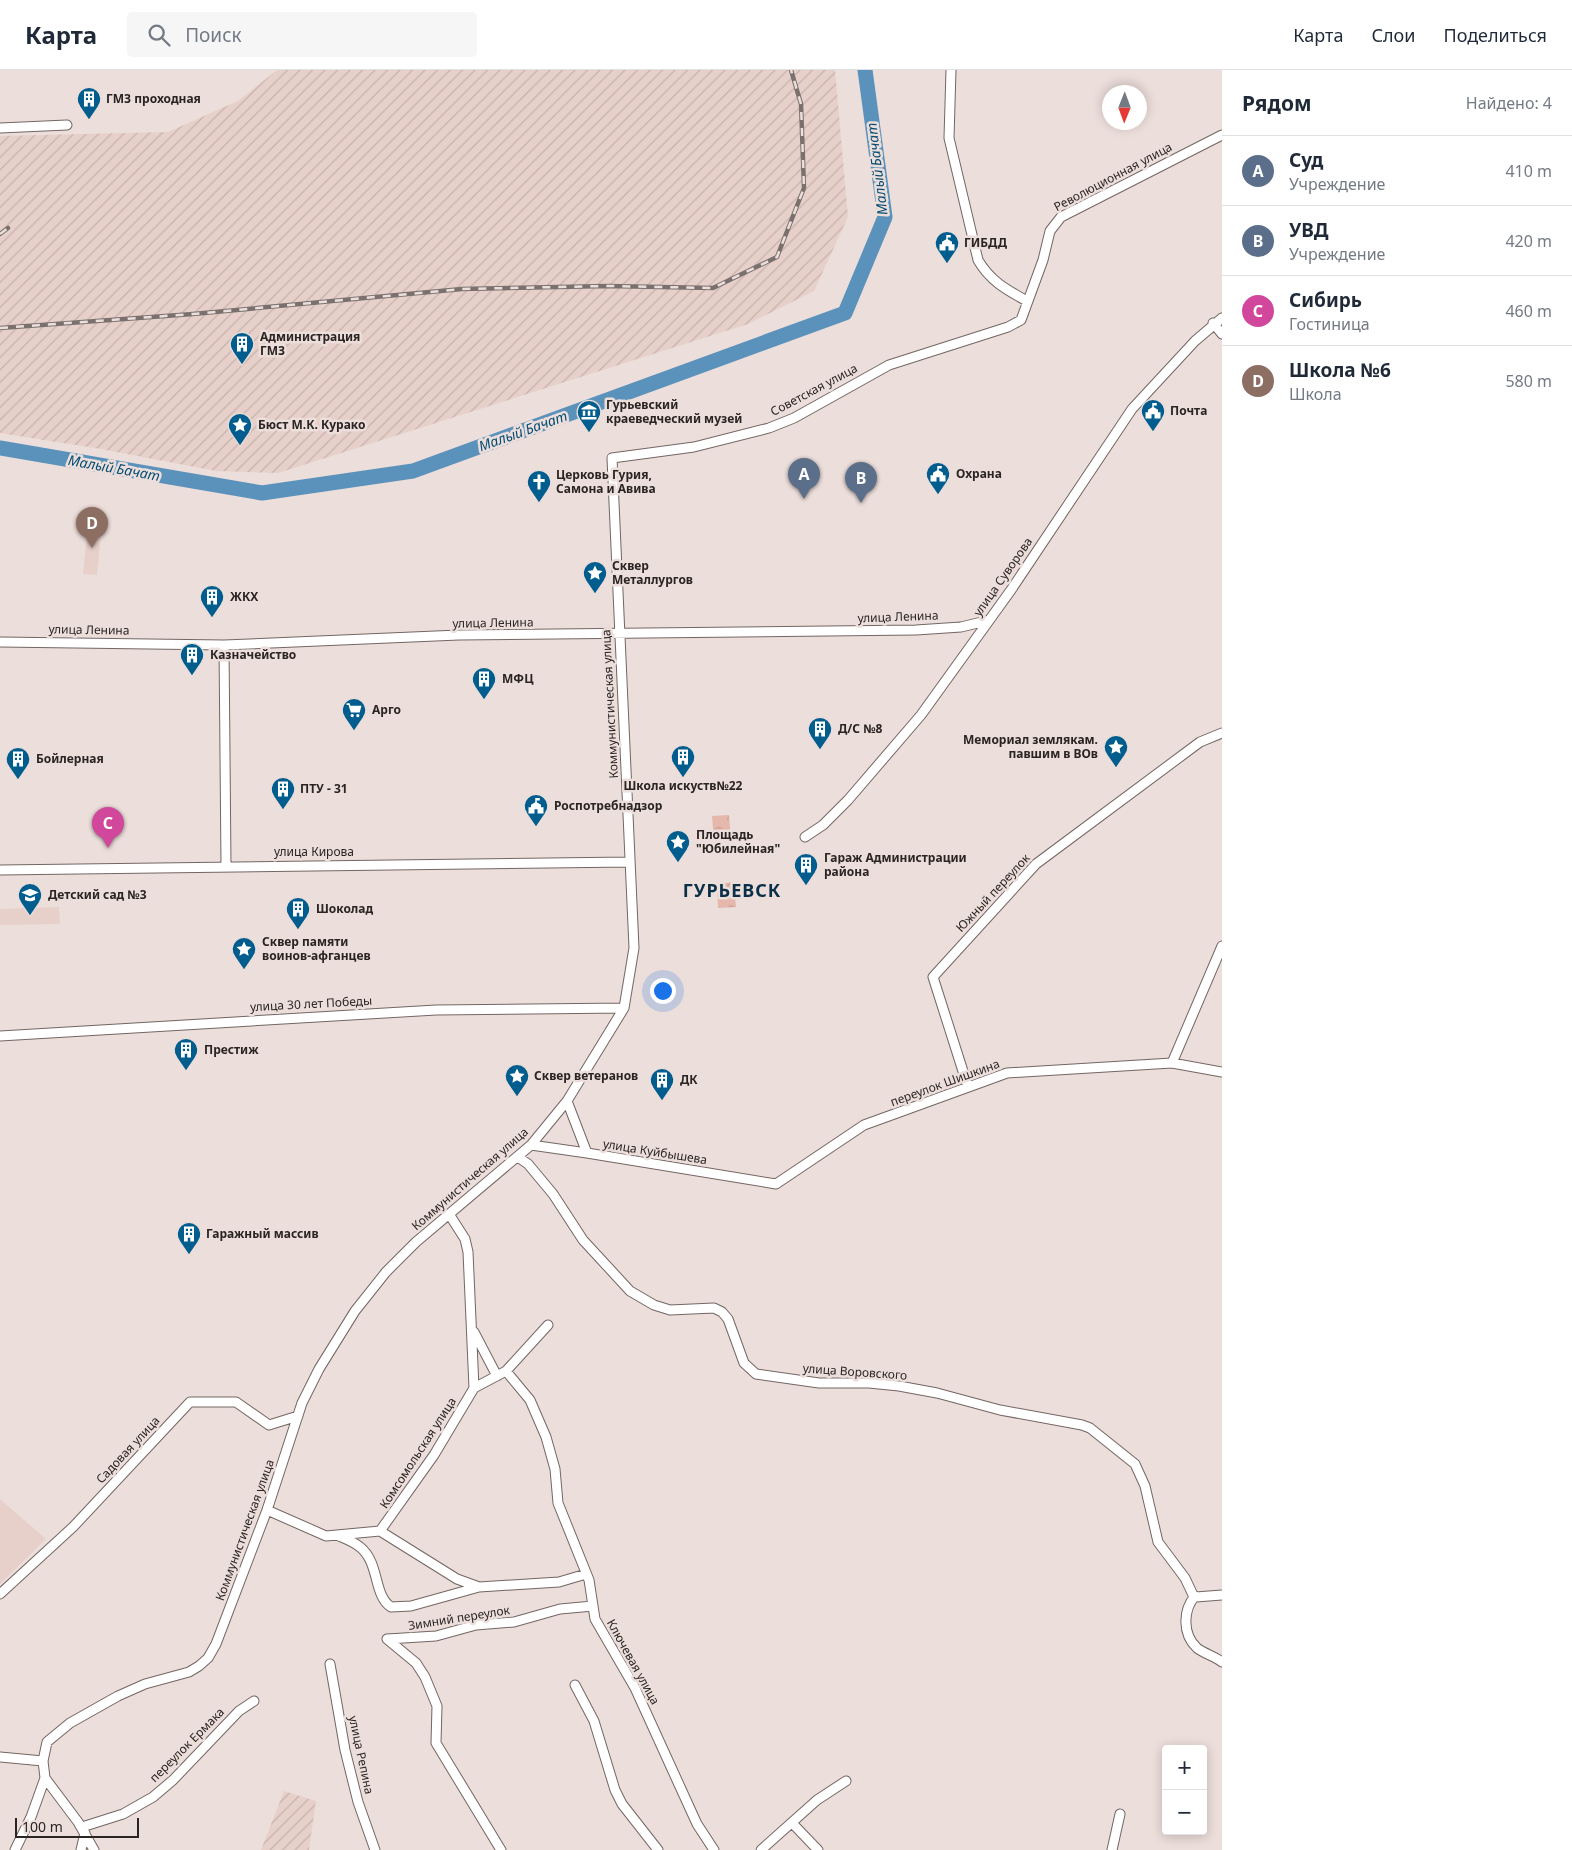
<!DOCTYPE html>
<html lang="ru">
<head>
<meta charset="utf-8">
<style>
	:root { --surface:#fff; --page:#f6f6f7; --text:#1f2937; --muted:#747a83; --line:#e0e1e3; --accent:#0f766e }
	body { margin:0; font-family:"Noto Sans",sans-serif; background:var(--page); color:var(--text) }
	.controls { position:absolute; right:15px; bottom:15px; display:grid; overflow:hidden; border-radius:5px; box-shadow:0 2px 12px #0003 }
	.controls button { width:45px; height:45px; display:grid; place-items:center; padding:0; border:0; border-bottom:1px solid var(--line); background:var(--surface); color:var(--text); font:25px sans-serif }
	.compass { position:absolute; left:1102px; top:15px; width:45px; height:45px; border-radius:50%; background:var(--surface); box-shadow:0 2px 12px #0003; rotate:181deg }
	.scale { position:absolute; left:15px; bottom:12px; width:124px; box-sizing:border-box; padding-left:5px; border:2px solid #2a2423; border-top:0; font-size:14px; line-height:18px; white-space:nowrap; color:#2a2423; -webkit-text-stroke:4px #ecdeda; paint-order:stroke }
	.you { position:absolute; left:662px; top:920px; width:18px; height:18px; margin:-12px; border:4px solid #fff; border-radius:50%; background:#1a73e8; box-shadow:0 0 0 8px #1a73e833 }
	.badge { display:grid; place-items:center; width:32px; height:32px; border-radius:50%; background:var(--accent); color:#fff; font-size:16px; font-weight:700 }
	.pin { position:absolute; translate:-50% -41px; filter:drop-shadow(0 1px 2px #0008) }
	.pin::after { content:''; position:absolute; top:26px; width:18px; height:15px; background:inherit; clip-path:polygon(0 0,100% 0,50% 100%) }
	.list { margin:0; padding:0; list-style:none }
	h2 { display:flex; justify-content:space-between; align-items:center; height:65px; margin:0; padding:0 20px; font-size:21px }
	h2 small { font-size:16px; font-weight:400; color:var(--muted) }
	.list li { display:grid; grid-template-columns:32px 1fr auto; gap:15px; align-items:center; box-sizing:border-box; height:70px; padding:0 20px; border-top:1px solid var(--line) }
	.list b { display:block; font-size:19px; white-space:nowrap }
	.list p { margin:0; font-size:16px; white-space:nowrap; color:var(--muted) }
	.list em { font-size:16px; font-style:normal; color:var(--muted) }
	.icon { flex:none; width:28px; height:28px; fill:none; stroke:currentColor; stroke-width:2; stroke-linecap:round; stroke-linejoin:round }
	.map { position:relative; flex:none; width:1222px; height:1780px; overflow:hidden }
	header { display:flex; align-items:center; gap:30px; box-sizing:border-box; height:70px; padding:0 25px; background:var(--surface); border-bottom:1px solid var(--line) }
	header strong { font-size:24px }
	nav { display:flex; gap:28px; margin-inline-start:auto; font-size:18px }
	.search { width:350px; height:45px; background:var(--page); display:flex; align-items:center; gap:12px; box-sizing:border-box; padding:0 18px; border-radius:5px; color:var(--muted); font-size:19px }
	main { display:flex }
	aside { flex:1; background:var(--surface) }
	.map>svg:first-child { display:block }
	.built { fill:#e7d0ca }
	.industrial { fill:url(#industrial-furrows) }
	.park { fill:url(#park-crowns) }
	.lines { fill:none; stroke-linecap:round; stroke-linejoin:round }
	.river { stroke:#5b92bb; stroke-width:15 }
	.minor-casing { stroke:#736663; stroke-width:11 }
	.minor { stroke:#fff; stroke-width:9 }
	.rail-casing { stroke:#7a716f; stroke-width:4.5 }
	.rail { stroke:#ecdeda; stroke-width:2.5; stroke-dasharray:8; stroke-linecap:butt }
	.labels { text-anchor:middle; stroke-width:5; stroke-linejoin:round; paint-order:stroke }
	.poi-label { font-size:12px; font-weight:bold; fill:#2a2423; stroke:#ecdeda; text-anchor:start }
	.street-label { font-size:12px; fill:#2a2423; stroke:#ecdeda }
	.water-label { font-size:14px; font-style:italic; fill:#044c74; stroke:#ecdeda }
	.district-label { font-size:18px; font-weight:bold; letter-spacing:1px; fill:#0a2f48; stroke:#ecdeda }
</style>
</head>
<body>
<header>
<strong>Карта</strong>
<div class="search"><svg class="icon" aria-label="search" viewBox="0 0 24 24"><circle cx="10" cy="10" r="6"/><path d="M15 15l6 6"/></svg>Поиск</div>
<nav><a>Карта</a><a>Слои</a><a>Поделиться</a></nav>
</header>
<main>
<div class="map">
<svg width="1222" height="1780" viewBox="0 0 1222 1780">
	<defs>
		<pattern id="industrial-furrows" width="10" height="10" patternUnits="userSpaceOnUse" patternTransform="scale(1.25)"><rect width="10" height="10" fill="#e7d0ca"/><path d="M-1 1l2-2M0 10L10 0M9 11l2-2" fill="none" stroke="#c6b2ad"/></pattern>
		<pattern id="park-crowns" width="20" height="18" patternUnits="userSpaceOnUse" patternTransform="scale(1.25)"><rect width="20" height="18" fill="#e5b8ab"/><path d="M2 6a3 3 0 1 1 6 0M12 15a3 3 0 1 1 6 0" fill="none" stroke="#c59e93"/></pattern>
	</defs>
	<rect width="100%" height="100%" fill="#ecdeda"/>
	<path class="built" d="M88,452L102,453L97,505L83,504Z
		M59,837L60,854L0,855V839Z
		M0,1429L46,1469L0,1514Z"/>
	<path class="industrial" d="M277,0H835L848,147L814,221L748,254L278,403L216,401L101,379L0,363V66L168,62L238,31Z
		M284,1721L316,1731L309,1780H261Z"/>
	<path class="park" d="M729,745L731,769L714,771L712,746Z
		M734,812L736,837L718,838L717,814Z"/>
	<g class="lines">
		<path class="river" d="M0,378L262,423L413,401L845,243L885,147L865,0"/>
		<g class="minor-casing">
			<path id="minor" d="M951,0L949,68L978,190C990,211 1007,220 1027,231
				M0,58L67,55
				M1213,253L1222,264
				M0,572L224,575L459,565L916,560L961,557L986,551
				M224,575L226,795
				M805,767L823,755L848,730L921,645L1011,520L1132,339L1195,271L1222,248
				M0,800L629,792
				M0,966L436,940L624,938
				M1172,993L1222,876
				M968,1017L933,907L1036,794L1200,672L1222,663
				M567,1031L587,1083L776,1114L864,1055L1007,1003L1172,993L1222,1002
				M531,1075L587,1083
				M518,1087L528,1094L553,1124L583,1170L630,1221L654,1235L670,1240L714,1238L722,1242L728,1249L744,1293L756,1304L819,1313H869L899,1316L937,1323L1000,1340L1082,1355L1090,1358L1135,1394L1145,1416L1158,1472L1185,1508L1193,1525L1196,1527L1222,1525
				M474,1262L497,1306
				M506,1301L530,1330L546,1367L555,1399L558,1433L589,1510L595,1549L635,1618L697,1754L714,1780
				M474,1318L506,1301L548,1255
				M267,1440L326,1466L380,1461L457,1509L479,1517L559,1512L586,1504
				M380,1461L434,1385L474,1318L468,1182L465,1169L449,1144
				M339,1466C346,1469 354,1472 360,1477C380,1493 373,1525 391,1537L411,1536L479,1517
				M0,1524L73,1457L190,1332H236L269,1355L298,1346
				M1195,1526C1183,1540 1182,1564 1197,1578C1205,1584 1214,1586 1222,1592
				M387,1569L416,1593L425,1607L437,1636L436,1673L501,1780
				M387,1569L436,1566L476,1555L514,1552L560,1539L593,1536
				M330,1594L345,1680L358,1732L375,1780
				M575,1615L594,1651L615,1720L622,1734L658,1780
				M0,1687L43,1691
				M793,1754L818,1780
				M82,1757L123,1744L153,1727L173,1710L239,1641L254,1631
				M15,1780L31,1747L45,1708
				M81,1780L85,1763
				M94,1780L78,1752L45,1708L43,1691L47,1672L70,1653L118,1626L145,1614L189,1602L199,1596L208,1588L216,1574L267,1440L302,1333L319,1299L355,1241L386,1202L416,1172L531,1075L567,1031L624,938L634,878L612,388L694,377L769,358L794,348L889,295L1008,257L1021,250L1043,190L1050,161L1061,147L1222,65
				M761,1780L817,1730L846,1711
				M1112,1780L1120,1744"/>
		</g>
		<use href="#minor" class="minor"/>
		<g class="rail-casing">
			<path id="rail" d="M0,164L8,158
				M0,258L193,244L462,219L608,216L713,218L777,187L804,118L801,34L791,0"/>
		</g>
		<use href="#rail" class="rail"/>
	</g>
	<defs>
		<g id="building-pin" transform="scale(1.25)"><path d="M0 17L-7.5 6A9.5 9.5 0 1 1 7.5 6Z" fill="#015d8e" stroke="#ecdeda"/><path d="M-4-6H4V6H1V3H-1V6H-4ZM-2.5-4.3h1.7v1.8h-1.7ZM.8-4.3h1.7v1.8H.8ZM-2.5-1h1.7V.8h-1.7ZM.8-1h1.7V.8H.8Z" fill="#fff"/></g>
		<g id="civic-pin" transform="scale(1.25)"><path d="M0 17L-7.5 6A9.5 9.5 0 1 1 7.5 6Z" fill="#015d8e" stroke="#ecdeda"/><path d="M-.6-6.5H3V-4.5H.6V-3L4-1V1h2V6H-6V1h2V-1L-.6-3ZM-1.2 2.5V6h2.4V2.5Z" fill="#fff"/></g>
		<g id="museum-pin" transform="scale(1.25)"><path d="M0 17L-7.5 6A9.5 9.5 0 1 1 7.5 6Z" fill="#015d8e" stroke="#ecdeda"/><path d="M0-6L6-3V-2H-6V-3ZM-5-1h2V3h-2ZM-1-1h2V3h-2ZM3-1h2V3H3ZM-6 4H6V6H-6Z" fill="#fff"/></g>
		<g id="sight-pin" transform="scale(1.25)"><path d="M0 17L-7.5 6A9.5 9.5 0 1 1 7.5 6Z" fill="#015d8e" stroke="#ecdeda"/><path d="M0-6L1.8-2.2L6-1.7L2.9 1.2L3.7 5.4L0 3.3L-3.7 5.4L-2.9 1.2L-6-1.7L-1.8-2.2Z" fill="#fff"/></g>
		<g id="church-pin" transform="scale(1.25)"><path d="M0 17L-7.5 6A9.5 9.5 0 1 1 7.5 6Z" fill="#015d8e" stroke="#ecdeda"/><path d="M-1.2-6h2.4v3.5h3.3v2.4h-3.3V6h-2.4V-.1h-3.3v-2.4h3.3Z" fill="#fff"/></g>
		<g id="supermarket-pin" transform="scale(1.25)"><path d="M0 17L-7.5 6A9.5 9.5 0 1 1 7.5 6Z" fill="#015d8e" stroke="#ecdeda"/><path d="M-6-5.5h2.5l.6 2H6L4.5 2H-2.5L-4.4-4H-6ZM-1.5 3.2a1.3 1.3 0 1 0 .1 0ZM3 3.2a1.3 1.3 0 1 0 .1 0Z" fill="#fff"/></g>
		<g id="school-pin" transform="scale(1.25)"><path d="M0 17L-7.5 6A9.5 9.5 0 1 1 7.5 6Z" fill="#015d8e" stroke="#ecdeda"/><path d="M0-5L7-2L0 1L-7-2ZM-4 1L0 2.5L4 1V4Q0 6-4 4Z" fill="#fff"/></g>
	</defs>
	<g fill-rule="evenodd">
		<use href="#building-pin" x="89" y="29"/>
		<use href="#civic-pin" x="947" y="173"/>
		<use href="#building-pin" x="242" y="274"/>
		<use href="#civic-pin" x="1153" y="341"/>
		<use href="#museum-pin" x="589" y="342"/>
		<use href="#sight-pin" x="240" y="355"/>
		<use href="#civic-pin" x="938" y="404"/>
		<use href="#church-pin" x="539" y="412"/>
		<use href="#sight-pin" x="595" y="503"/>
		<use href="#building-pin" x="212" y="527"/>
		<use href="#building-pin" x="192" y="585"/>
		<use href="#building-pin" x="484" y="609"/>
		<use href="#supermarket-pin" x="354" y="640"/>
		<use href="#building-pin" x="820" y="659"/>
		<use href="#sight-pin" x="1116" y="677"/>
		<use href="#building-pin" x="683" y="687"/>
		<use href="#building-pin" x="18" y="689"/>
		<use href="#building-pin" x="283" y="719"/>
		<use href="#civic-pin" x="536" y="736"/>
		<use href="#sight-pin" x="678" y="772"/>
		<use href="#building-pin" x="806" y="795"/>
		<use href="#school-pin" x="30" y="825"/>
		<use href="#building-pin" x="298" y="839"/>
		<use href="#sight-pin" x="244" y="879"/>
		<use href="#building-pin" x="186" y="980"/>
		<use href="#sight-pin" x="517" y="1006"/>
		<use href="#building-pin" x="662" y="1010"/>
		<use href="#building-pin" x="189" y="1164"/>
	</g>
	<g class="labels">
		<g class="poi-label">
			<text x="106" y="33">ГМЗ проходная</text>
			<text x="964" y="177">ГИБДД</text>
			<text x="260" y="271">Администрация<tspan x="260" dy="14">ГМЗ</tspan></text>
			<text x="606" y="339">Гурьевский<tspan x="606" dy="14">краеведческий музей</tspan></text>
			<text x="1170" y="345">Почта</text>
			<text x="258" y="359">Бюст М.К. Курако</text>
			<text x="956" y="408">Охрана</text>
			<text x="556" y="409">Церковь Гурия,<tspan x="556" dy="14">Самона и Авива</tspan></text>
			<text x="612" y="500">Сквер<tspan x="612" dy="14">Металлургов</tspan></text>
			<text x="230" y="531">ЖКХ</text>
			<text x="210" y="589">Казначейство</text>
			<text x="502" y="613">МФЦ</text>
			<text x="372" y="644">Арго</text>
			<text x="838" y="663">Д/С №8</text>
			<text x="1098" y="674" text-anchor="end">Мемориал землякам.<tspan x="1098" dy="14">павшим в ВОв</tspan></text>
			<text x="36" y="693">Бойлерная</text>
			<text x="683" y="720" text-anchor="middle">Школа искуств№22</text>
			<text x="300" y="723">ПТУ - 31</text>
			<text x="554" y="740">Роспотребнадзор</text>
			<text x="696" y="769">Площадь<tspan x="696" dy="14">"Юбилейная"</tspan></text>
			<text x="824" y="792">Гараж Администрации<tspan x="824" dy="14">района</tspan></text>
			<text x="48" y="829">Детский сад №3</text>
			<text x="316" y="843">Шоколад</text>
			<text x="262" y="876">Сквер памяти<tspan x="262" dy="14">воинов-афганцев</tspan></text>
			<text x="204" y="984">Престиж</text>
			<text x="534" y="1010">Сквер ветеранов</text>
			<text x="680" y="1014">ДК</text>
			<text x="206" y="1168">Гаражный массив</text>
		</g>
		<g class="street-label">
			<text transform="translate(1113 107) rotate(-28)" y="4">Революционная улица</text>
			<text transform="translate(814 320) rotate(-28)" y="4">Советская улица</text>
			<text transform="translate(1003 507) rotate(-55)" y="4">улица Суворова</text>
			<text transform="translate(898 547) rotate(-2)" y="4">улица Ленина</text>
			<text transform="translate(493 553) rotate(-1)" y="4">улица Ленина</text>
			<text transform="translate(89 560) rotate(1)" y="4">улица Ленина</text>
			<text transform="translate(610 634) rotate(-93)" y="4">Коммунистическая улица</text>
			<text x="314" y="786">улица Кирова</text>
			<text transform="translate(993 823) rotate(-47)" y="4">Южный переулок</text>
			<text transform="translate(311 934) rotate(-3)" y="4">улица 30 лет Победы</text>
			<text transform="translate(945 1013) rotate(-20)" y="4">переулок Шишкина</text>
			<text transform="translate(655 1082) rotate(9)" y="4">улица Куйбышева</text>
			<text transform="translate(470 1109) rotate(-41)" y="4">Коммунистическая улица</text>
			<text transform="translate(855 1302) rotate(4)" y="4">улица Воровского</text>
			<text transform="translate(128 1380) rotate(-47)" y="4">Садовая улица</text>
			<text transform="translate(418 1383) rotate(-57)" y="4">Комсомольская улица</text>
			<text transform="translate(245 1460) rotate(-70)" y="4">Коммунистическая улица</text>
			<text transform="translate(459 1548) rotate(-9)" y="4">Зимний переулок</text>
			<text transform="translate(633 1592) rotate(61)" y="4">Ключевая улица</text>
			<text transform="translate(187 1675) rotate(-45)" y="4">переулок Ермака</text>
			<text transform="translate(361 1685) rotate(78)" y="4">улица Репина</text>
		</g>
		<g class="water-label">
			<text transform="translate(877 99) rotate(-97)" y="5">Малый Бачат</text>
			<text transform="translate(523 361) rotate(-20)" y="5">Малый Бачат</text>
			<text transform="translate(114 398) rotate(10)" y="5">Малый Бачат</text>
		</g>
		<g class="district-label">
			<text x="732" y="827">ГУРЬЕВСК</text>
		</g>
	</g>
</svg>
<div class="controls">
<button>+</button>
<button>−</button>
</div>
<svg class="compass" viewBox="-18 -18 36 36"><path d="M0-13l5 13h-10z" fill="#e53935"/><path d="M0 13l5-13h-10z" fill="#747a83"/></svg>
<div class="scale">100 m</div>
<div class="you"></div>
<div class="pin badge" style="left:804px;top:429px;background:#5c6f8a">A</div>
<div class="pin badge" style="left:861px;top:433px;background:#5c6f8a">B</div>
<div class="pin badge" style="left:108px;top:778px;background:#d1479c">C</div>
<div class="pin badge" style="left:92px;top:478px;background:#8d6e63">D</div>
</div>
<aside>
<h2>Рядом<small>Найдено: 4</small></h2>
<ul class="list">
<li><span class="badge" style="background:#5c6f8a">A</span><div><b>Суд</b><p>Учреждение</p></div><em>410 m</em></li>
<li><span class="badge" style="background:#5c6f8a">B</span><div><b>УВД</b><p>Учреждение</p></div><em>420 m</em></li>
<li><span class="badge" style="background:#d1479c">C</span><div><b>Сибирь</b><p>Гостиница</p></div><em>460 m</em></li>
<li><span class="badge" style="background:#8d6e63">D</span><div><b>Школа №6</b><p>Школа</p></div><em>580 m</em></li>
</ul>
</aside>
</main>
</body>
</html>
